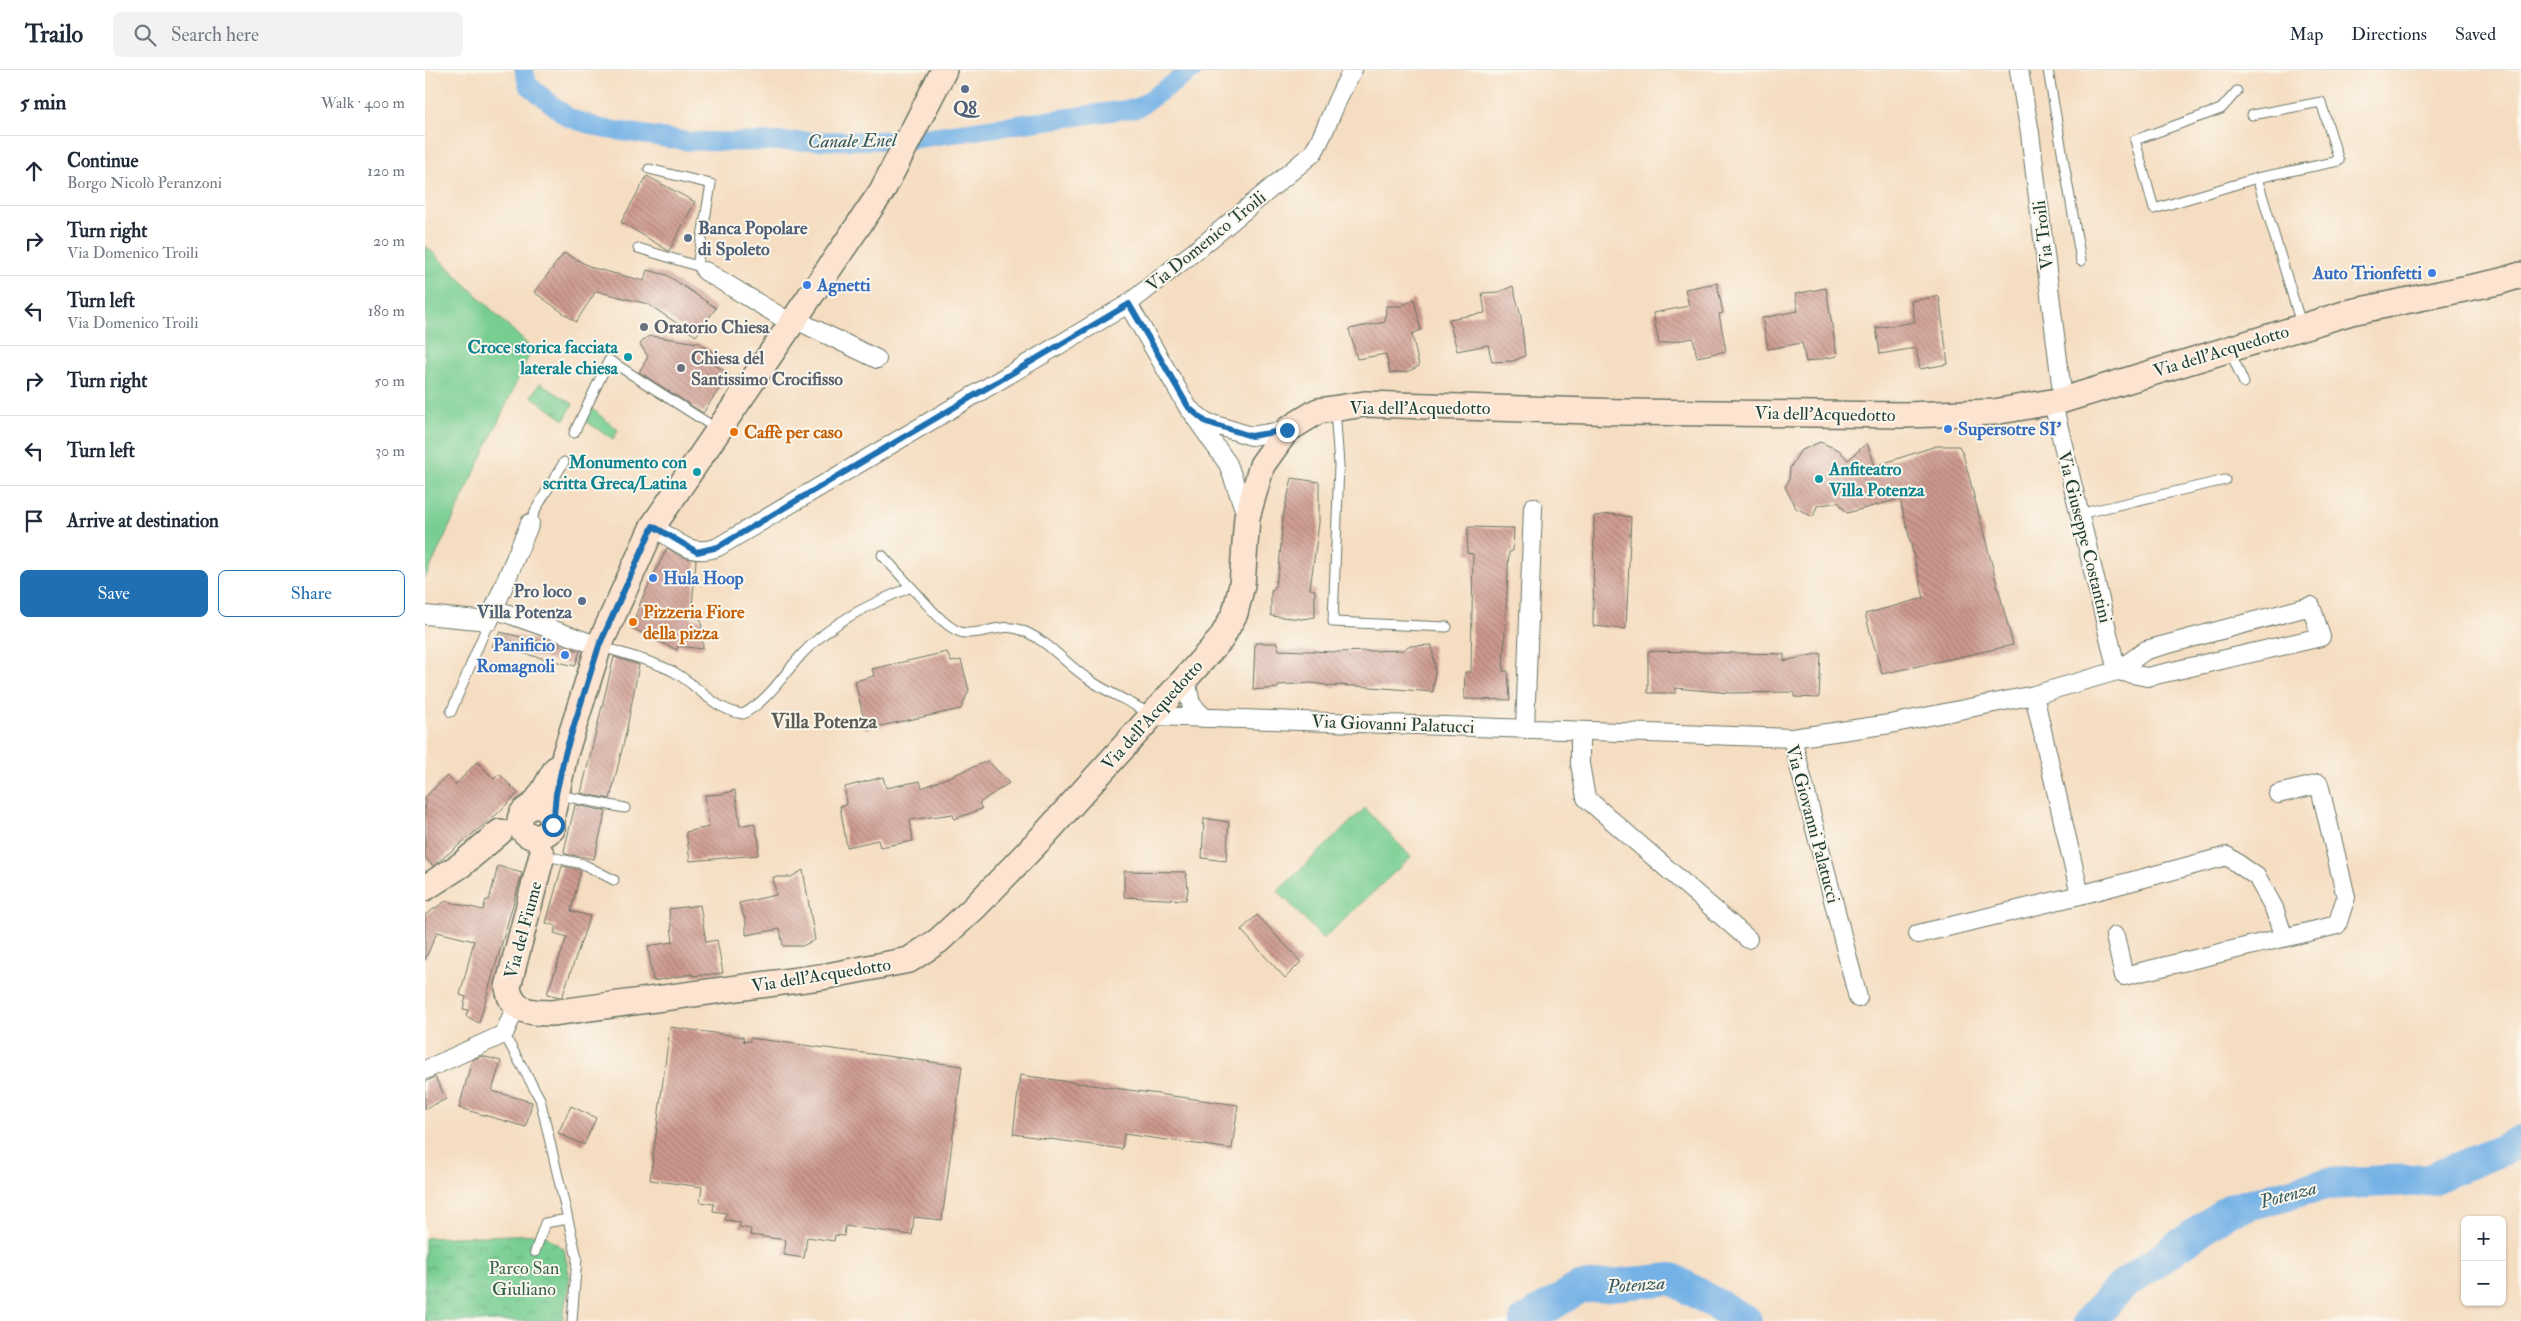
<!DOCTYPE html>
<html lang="en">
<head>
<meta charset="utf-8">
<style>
	:root { --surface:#fff; --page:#f2f2f3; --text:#1f2937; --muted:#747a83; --line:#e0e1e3; --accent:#1f6fb2 }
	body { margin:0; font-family:"IM FELL Double Pica",serif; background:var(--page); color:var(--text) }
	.controls { position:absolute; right:15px; bottom:15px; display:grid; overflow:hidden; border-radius:8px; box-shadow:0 1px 4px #0004 }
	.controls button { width:45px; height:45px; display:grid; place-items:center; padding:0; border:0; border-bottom:1px solid var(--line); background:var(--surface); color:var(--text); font:25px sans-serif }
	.stop { position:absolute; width:15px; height:15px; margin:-11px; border:4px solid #1f6fb2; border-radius:50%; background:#fff }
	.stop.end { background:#1f6fb2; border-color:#fff; box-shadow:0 1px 5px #0008 }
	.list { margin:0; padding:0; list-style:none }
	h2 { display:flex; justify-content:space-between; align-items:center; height:65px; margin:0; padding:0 20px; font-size:21px }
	h2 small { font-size:16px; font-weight:400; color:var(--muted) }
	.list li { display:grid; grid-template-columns:32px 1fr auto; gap:15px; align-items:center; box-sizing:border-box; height:70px; padding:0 20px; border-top:1px solid var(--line) }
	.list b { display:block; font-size:19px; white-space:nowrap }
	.list p { margin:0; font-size:16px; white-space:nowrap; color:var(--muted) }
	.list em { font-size:16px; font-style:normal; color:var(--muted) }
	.actions { display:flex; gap:10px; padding:15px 20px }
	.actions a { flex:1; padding:11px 0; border:1px solid var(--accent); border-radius:8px; text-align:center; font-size:18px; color:var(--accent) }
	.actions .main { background:var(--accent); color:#fff }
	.icon { flex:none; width:28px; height:28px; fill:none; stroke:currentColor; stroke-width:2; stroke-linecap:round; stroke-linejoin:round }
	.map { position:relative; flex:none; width:2096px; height:1251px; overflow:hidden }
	header { display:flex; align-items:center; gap:30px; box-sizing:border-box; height:70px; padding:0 25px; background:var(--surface); border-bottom:1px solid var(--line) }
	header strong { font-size:24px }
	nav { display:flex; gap:28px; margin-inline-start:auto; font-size:18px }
	.search { width:350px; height:45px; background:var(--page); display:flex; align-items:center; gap:12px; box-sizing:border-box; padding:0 18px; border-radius:8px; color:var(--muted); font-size:19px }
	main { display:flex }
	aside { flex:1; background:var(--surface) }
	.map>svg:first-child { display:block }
	.green { fill:#77ce93; stroke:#4b8664 }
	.park { fill:url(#park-crowns); stroke:#4b8664 }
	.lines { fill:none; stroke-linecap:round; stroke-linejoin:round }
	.canal { stroke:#73b1e6; stroke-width:19 }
	.river { stroke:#73b1e6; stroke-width:32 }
	.building { fill:url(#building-back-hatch) }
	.lane-casing { stroke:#6a7565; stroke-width:11 }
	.street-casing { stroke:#6a7565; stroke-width:20 }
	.secondary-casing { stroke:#6a7565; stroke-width:28 }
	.lane { stroke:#fff; stroke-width:9 }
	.street { stroke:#fff; stroke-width:18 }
	.secondary { stroke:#fde4d1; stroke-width:25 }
	.route { stroke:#1f6fb2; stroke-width:6 }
	.service-dot { fill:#5c6f8a; stroke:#fbf7ec; stroke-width:2 }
	.shop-dot { fill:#3f7fe0; stroke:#fbf7ec; stroke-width:2 }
	.worship-dot { fill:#6b7280; stroke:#fbf7ec; stroke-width:2 }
	.culture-dot { fill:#0f9aa8; stroke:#fbf7ec; stroke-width:2 }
	.food-dot { fill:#e8710a; stroke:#fbf7ec; stroke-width:2 }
	.labels { text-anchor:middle; stroke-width:4; stroke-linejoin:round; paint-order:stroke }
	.service-label { font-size:18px; font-weight:bold; fill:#4e5e75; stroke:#fbf7ec }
	.street-label { font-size:18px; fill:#1f3d34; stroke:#fbf7ec }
	.shop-label { font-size:18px; font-weight:bold; fill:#366cbe; stroke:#fbf7ec; text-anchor:start }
	.worship-label { font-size:18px; font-weight:bold; fill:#5b616d; stroke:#fbf7ec; text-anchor:start }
	.culture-label { font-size:18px; font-weight:bold; fill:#0d838f; stroke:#fbf7ec; text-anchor:end }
	.food-label { font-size:18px; font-weight:bold; fill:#c56008; stroke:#fbf7ec; text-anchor:start }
	.park-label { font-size:18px; fill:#35614c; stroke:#fbf7ec }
	.water-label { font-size:19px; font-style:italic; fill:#345a60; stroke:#fbf7ec }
	.quarter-label { font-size:20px; font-weight:bold; fill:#5c5d54; stroke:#fbf7ec }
</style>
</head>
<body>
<header>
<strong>Trailo</strong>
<div class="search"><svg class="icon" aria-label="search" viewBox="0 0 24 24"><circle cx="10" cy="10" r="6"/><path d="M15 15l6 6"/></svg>Search here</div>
<nav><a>Map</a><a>Directions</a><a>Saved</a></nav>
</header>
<main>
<aside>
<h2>5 min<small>Walk · 400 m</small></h2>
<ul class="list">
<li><svg class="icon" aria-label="ahead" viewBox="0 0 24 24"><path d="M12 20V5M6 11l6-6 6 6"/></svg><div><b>Continue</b><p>Borgo Nicolò Peranzoni</p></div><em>120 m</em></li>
<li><svg class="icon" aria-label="right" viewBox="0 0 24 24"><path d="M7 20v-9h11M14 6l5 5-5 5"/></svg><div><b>Turn right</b><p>Via Domenico Troili</p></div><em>20 m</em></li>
<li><svg class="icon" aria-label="left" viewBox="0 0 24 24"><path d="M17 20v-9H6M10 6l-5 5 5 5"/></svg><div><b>Turn left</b><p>Via Domenico Troili</p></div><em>180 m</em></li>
<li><svg class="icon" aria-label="right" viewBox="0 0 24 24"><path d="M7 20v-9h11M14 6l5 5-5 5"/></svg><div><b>Turn right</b></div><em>50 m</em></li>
<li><svg class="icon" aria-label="left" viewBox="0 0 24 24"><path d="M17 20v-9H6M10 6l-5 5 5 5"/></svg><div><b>Turn left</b></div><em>30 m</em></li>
<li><svg class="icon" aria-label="arrive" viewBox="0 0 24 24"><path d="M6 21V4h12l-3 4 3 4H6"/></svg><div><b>Arrive at destination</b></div></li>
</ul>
<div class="actions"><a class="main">Save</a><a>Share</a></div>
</aside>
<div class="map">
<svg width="2096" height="1251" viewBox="0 0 2096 1251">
	<defs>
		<pattern id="park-crowns" width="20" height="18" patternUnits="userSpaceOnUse" patternTransform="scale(1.25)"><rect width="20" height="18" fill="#77ce93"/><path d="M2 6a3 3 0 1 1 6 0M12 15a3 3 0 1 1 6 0" fill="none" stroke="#61a879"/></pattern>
		<pattern id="building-back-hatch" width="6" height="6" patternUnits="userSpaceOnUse" patternTransform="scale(1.25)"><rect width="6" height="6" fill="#cd988e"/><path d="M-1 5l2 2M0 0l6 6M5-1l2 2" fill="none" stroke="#a67d75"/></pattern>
	</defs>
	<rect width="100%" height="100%" fill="#fbf7ec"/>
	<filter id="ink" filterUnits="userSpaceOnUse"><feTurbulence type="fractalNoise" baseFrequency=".02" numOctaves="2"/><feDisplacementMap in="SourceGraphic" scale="10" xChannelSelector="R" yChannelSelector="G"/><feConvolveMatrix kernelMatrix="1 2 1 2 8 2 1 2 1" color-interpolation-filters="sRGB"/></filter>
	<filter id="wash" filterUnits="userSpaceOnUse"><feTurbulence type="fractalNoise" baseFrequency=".0096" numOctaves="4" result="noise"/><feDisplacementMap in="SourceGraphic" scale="20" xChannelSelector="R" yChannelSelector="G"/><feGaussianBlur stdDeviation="1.12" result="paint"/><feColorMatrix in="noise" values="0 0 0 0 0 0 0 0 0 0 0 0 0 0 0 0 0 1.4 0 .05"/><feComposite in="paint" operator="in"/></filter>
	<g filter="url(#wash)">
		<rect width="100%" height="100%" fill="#f5ddc1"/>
		<path class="green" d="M0,175L107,279L0,509Z
			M165,337L193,360L188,369L159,350Z
			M940,738L986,787L898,869L853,821Z"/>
		<path class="park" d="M115,313L148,334L139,350L106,326Z
			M118,1164L139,1179L145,1208L137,1251H0V1168Z"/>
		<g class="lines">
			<path class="canal" d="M99,0L103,15L144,48L179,59L208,63L260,71L306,72L481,70L712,38L768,0"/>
			<path class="river" d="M1100,1251L1154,1218L1247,1209L1321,1251
				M1664,1251L1698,1215L1804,1140L1900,1114L2006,1109L2096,1072"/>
		</g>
		<g id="blocks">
			<path class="building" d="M222,106L270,132L244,181L196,152Z
				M139,183L168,198L219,211L222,200L242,205L291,238L271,266L223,234L171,221L151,252L109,222Z
				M1292,213L1298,243L1294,244L1301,281L1272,287L1268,268L1234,274L1228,243L1264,236L1260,219Z
				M1088,216L1096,247L1100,286L1088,291L1067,292L1063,275L1032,281L1024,249L1060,243L1057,223L1074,222Z
				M1401,218L1412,286L1381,292L1377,273L1343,279L1337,248L1373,241L1370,224Z
				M1514,226L1523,294L1495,299L1491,278L1455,284L1451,258L1490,252L1486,231Z
				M989,229L996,260L987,264L994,296L982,302L965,303L961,284L932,289L924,259L960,252L961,236H977Z
				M226,266L274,273L294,285L289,294L304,304L278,343L214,302L223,287L215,274L222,267Z
				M1395,372L1414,380L1423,390L1442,373L1450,396L1511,376H1534L1538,384L1588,575L1457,604L1440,544L1499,528L1475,429L1422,443L1413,432L1392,436L1388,447L1371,438L1360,417L1364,410L1365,398L1375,381Z
				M867,408L894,412V453L885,519L890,520V547L877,549L846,546V521L849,520L854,499L858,446Z
				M1187,444L1206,447L1201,559L1168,556L1169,446Z
				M1043,457L1089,458L1088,481L1084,482L1078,601H1083L1085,630L1039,629L1040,602H1046L1048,484L1042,483Z
				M242,478L255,486L271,490L266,548L276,549L278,579L253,576L252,580L206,558L216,531Z
				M75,562L155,581L150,596L67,576Z
				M830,573H852L854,580L913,582L979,580L983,576L1007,575L1010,601L1008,622L946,617L911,615V617L888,613L854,615L853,618L828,620Z
				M1223,581L1359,584V591L1396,583L1394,628L1369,627V622L1305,623L1251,618V623H1223Z
				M522,582L526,592L536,590L544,620L536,639L441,659L430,611L449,606L447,599Z
				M189,587L214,595L201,663L185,729L156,723Z
				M563,691L584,713L554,733L557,739L529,749L528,744L485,750L488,771L455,777L453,770L422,777L415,736L421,735L420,717L458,707L461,718L495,711L497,718Z
				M52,692L69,709L74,704L93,723L71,745L8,796L0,787V727L22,706L31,714Z
				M310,720L315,756L329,753L334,771L333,785L265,791L261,762L284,757L280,725L298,724Z
				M150,735L181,741L169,789L140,784L139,781Z
				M779,748L804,752L801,791L777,788Z
				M73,796L97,803L54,953L41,946L43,940L38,939L41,927L35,925L49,871L12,862L0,890V845L21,831L58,840L61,830H64Z
				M137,796L156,800L146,841L165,846L137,927H135L122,924L142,867L129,863L131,856L121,853Z
				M378,800L390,870L377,876H358L355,859L321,865V852L314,833L351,825L348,807H366Z
				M699,801L761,802L763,819L761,830L699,827Z
				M275,835L281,872L292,870L298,903L267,906V904L228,911L223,876L248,872L244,839Z
				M832,845L876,892L860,908L816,860Z
				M245,957L318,967L319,972L325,971V968L537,996L517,1150L489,1147L487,1165L420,1156L419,1166L410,1165L409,1171L382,1167L379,1188L359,1185L361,1170L325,1165L326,1159L314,1157L315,1152L300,1150L301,1143L288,1141L289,1134L275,1132L277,1117L225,1110Z
				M57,986L76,991L67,1021L107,1032L101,1057L34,1038L47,990Z
				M595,1005L813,1035L807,1079L699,1064L697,1079L588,1064Z
				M10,1007L21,1029L0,1039V1012Z
				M146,1036L171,1048L159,1075L133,1063Z"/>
		</g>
	</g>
	<g filter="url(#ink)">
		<use href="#blocks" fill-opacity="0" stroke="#6a7565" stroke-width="1"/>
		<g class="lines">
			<g class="lane-casing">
				<path id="lane" d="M1623,0L1656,191
					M1812,21L1796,39L1710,70L1729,139L1832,108L1877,257
					M1827,45L1896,32L1914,91L1832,108
					M224,99L286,114L272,196L280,201
					M213,178L272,196
					M1805,281L1819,313
					M910,339L914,395L908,552L1022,557
					M149,363L184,290L292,359
					M1654,444L1800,410
					M105,453L111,439L139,392
					M457,485L486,517
					M175,576C198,584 229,591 249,602C274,616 289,640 318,644C344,630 358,605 377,584C408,551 445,534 486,517C498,529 523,563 541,563C564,564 577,551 601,562C625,573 641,594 662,608C682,623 705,631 725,644
					M26,642L64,551
					M133,725L200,738
					M117,785L158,794L189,810
					M79,964L115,1029L152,1188L147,1251
					M110,1182L120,1153L143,1149"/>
			</g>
			<g class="street-casing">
				<path id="street" d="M1594,0L1605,63L1638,330
					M280,201L366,253
					M703,234L764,339L781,352L826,366L862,360
					M369,249L452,289
					M770,347L803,394L822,447
					M228,456C250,470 266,488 293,477L703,234L784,170L888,83C904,56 911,26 928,0
					M1886,536L1896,567L1722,607L1692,601L1721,580Z
					M69,539L174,576
					M0,545L64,551L105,453
					M761,609L766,634L780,648
					M1609,625L1655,825
					M728,646L1367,668L1465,654L1609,625L1692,601L1628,333
					M1100,659L1108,437
					M1155,661V694L1161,728L1323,869
					M1367,668L1433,928
					M1493,864L1655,825L1802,786L1832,807L1849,838L1859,868
					M1690,866L1699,906L1912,855L1921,827L1894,714L1853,724
					M0,1000L79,964L91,936"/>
			</g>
			<g class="secondary-casing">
				<path id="secondary" d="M107,736H118L127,745V759L116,767C104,769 91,759 96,746C98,740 103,739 107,736C117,727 124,710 131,699
					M127,745L140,684L174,576L228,456L457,121L519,0
					M117,785L83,917C86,942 106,943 127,943L402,906L484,890L513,871L549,838L620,764L796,569L810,543L817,515L822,447L837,395L862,360L893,341L940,334L1198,342L1480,345L1569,342L1638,330L1926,242L2073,212L2096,205
					M0,818L36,795L75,762"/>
			</g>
			<use href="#lane" class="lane"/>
			<use href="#street" class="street"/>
			<use href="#secondary" class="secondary"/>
		</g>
	</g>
	<g class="lines" filter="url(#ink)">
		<path class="route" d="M128,755L131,724L140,684L174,576L228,456L272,482L293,477L704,234L764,338L781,352L826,366L862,360"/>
	</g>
	<g class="service-dot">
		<circle cx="540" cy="19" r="5"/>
		<circle cx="263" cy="168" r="5"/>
		<circle cx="157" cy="531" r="5"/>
	</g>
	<g class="shop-dot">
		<circle cx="2007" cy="203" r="5"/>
		<circle cx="382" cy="215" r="5"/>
		<circle cx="1523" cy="359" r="5"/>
		<circle cx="228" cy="508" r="5"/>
		<circle cx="140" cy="585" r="5"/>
	</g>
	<g class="worship-dot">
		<circle cx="219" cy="257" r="5"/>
		<circle cx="256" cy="298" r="5"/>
	</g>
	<g class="culture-dot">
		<circle cx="203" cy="287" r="5"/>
		<circle cx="272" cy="402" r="5"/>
		<circle cx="1394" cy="409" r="5"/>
	</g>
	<g class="food-dot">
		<circle cx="309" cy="362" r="5"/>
		<circle cx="208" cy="552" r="5"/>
	</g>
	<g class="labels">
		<g class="service-label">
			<text x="540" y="44">Q8</text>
			<text x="273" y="164" text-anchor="start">Banca Popolare<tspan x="273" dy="21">di Spoleto</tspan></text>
			<text x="147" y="527" text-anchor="end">Pro loco<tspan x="147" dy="21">Villa Potenza</tspan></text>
		</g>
		<g class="street-label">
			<text transform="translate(1618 165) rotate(-97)" y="6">Via Troili</text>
			<text transform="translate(781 171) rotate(-39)" y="6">Via Domenico Troili</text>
			<text transform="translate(1796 281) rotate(-17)" y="6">Via dell'Acquedotto</text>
			<text x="995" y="344">Via dell'Acquedotto</text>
			<text transform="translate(1400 344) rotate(1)" y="6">Via dell'Acquedotto</text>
			<text transform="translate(1660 467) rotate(76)" y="6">Via Giuseppe Costantini</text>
			<text transform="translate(727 645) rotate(-48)" y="6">Via dell'Acquedotto</text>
			<text transform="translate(968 654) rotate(2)" y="6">Via Giovanni Palatucci</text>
			<text transform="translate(1388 754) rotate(75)" y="6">Via Giovanni Palatucci</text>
			<text transform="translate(98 860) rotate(-75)" y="6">Via del Fiume</text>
			<text transform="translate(396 905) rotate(-9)" y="6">Via dell'Acquedotto</text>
		</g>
		<g class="shop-label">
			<text x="1997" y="209" text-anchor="end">Auto Trionfetti</text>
			<text x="392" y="221">Agnetti</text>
			<text x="1533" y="365">Supersotre SI'</text>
			<text x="238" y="514">Hula Hoop</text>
			<text x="130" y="581" text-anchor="end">Panificio<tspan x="130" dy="21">Romagnoli</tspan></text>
		</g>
		<g class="worship-label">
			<text x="229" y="263">Oratorio Chiesa</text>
			<text x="266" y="294">Chiesa del<tspan x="266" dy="21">Santissimo Crocifisso</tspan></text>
		</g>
		<g class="culture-label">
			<text x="193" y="283">Croce storica facciata<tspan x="193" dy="21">laterale chiesa</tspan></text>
			<text x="262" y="398">Monumento con<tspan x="262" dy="21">scritta Greca/Latina</tspan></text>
			<text x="1404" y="405" text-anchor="start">Anfiteatro<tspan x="1404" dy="21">Villa Potenza</tspan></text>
		</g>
		<g class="food-label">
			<text x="319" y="368">Caffè per caso</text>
			<text x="218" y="548">Pizzeria Fiore<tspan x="218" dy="21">della pizza</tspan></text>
		</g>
		<g class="park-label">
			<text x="99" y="1204">Parco San<tspan x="99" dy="21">Giuliano</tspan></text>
		</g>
		<g class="water-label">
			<text transform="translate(427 70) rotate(-1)" y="7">Canale Enel</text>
			<text transform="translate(1863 1124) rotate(-15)" y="7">Potenza</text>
			<text transform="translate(1211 1214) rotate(-4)" y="7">Potenza</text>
		</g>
		<g class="quarter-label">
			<text x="399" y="658">Villa Potenza</text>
		</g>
	</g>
</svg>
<div class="controls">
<button>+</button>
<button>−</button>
</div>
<div class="stop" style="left:128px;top:755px"></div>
<div class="stop end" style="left:862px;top:360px"></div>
</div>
</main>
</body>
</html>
